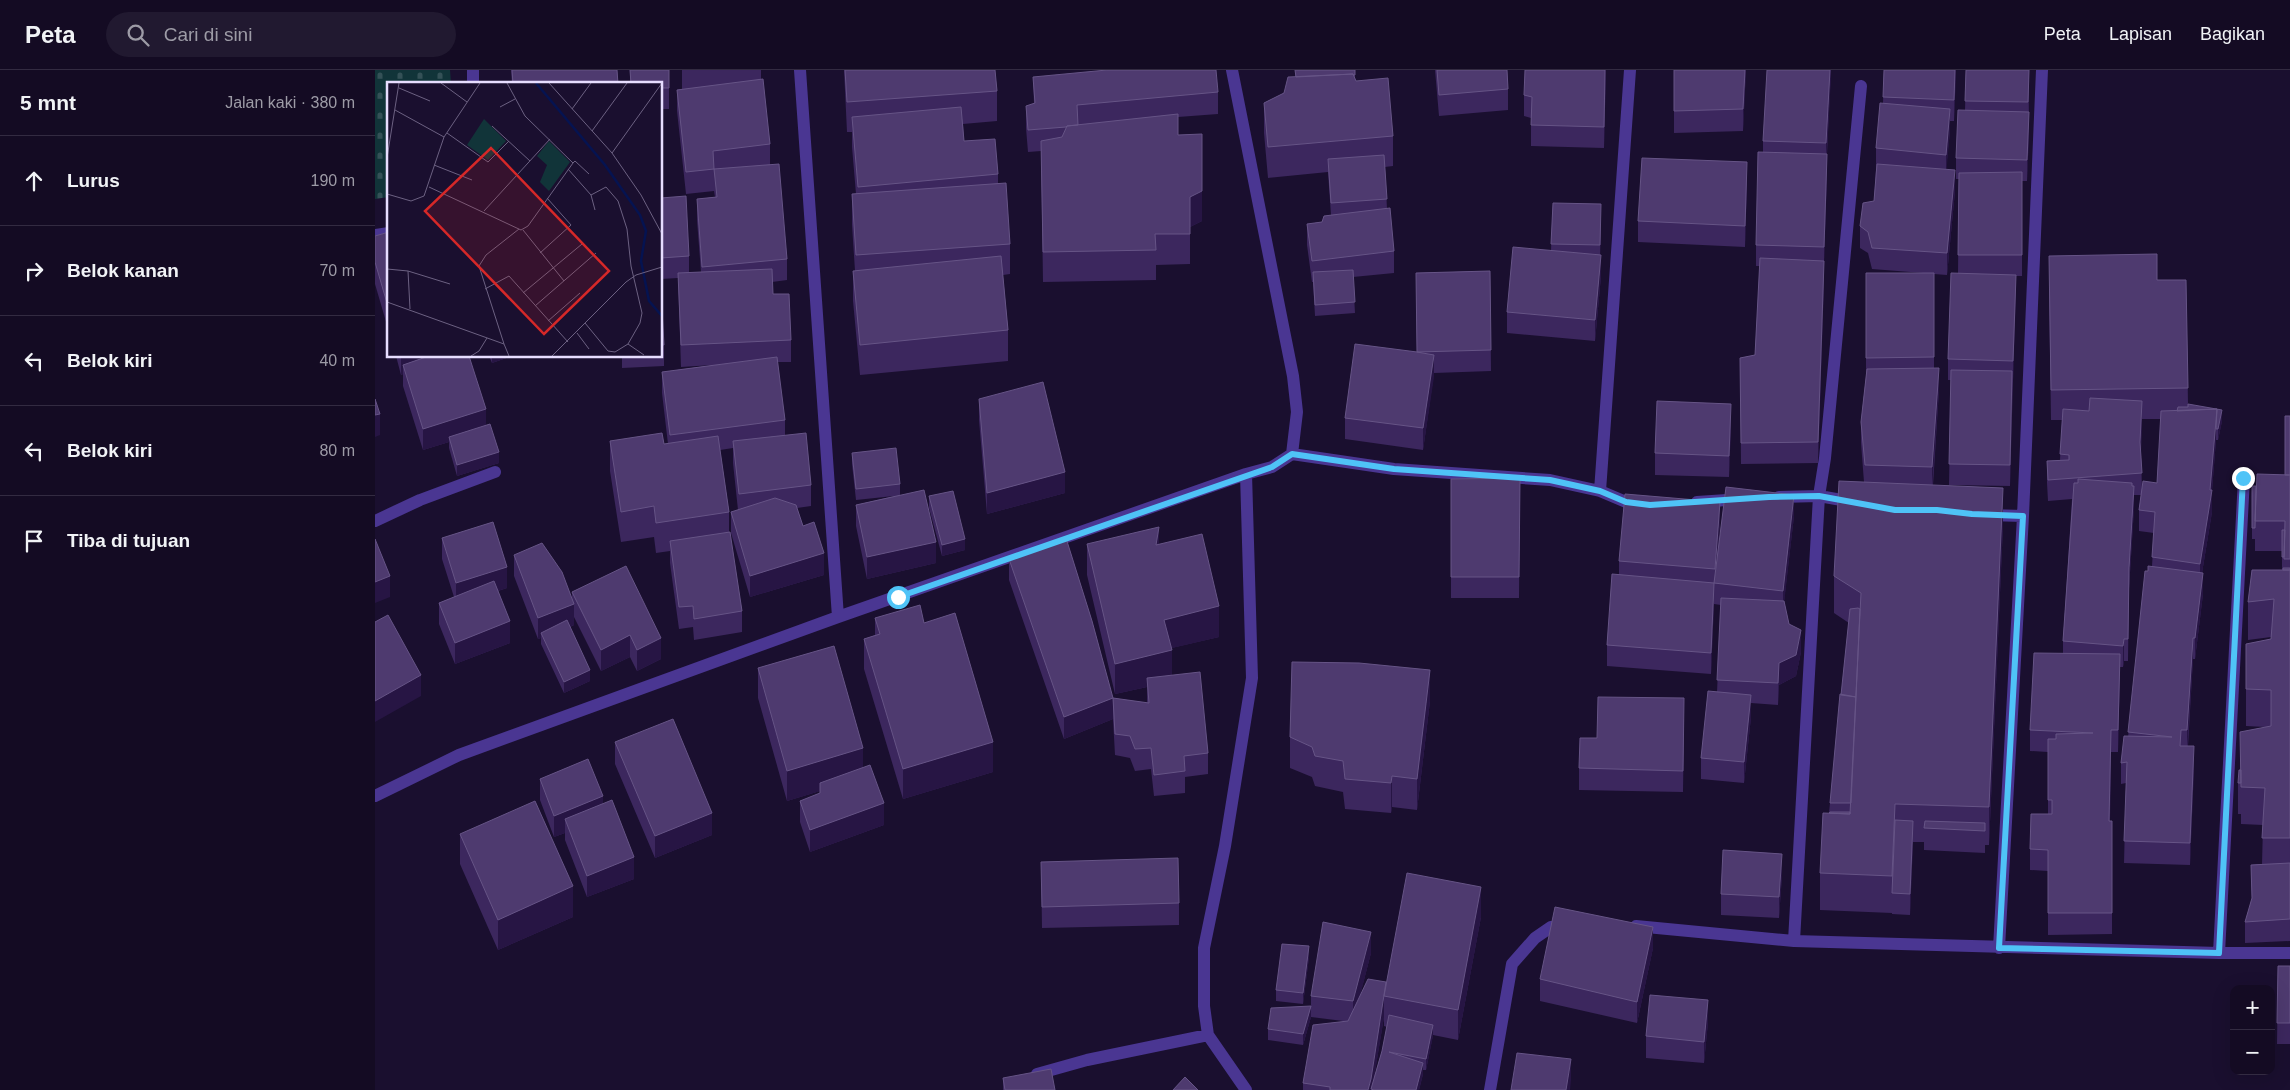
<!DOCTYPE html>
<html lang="id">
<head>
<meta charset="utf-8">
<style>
	:root { --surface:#140b23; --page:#211930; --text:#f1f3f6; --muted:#9d9ba6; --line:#332b41 }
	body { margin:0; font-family:Helvetica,sans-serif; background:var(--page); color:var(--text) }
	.controls { position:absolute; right:15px; bottom:15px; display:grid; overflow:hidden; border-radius:10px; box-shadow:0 5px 20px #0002 }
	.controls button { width:45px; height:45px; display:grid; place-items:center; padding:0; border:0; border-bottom:1px solid var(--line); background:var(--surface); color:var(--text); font:25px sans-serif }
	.stop { position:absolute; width:15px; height:15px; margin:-11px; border:4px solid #4fc3f7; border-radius:50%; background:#fff }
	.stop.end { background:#4fc3f7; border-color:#fff; box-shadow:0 1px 5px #0008 }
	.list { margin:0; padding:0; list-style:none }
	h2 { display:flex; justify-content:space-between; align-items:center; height:65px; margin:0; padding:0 20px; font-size:21px }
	h2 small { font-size:16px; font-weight:400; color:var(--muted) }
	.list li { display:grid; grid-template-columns:32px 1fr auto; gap:15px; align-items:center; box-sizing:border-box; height:90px; padding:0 20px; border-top:1px solid var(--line) }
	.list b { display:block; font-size:19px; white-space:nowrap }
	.list em { font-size:16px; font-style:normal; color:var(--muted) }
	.icon { flex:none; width:28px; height:28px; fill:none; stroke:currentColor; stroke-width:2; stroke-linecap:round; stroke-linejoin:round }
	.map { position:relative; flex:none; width:1915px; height:1020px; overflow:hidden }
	header { display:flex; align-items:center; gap:30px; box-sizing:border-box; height:70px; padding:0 25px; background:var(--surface); border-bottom:1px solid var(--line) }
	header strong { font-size:24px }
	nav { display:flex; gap:28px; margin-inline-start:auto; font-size:18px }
	.search { width:350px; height:45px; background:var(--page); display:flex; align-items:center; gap:12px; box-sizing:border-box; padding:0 18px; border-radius:28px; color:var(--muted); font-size:19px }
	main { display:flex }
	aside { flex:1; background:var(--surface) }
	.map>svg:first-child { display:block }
	.cemetery { fill:url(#cemetery-stones) }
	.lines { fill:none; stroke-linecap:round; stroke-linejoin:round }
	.minor { stroke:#4a3692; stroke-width:12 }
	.wall { fill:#3c275e; fill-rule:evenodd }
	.shaded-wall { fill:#271544 }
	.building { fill:#4e3a6f; stroke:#665486 }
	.route { stroke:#4fc3f7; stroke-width:6 }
	.inset-river { fill:none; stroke:#051351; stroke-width:2.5 }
	.inset-road { fill:none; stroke:#6c6182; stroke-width:1 }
	.view { fill:#d62828; fill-opacity:0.15; stroke:#d62828; stroke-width:2.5 }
	.inset-edge { fill:none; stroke:#e7ddff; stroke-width:2.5 }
</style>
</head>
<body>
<header>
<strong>Peta</strong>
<div class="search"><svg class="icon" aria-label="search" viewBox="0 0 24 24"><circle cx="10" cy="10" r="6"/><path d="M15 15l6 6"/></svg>Cari di sini</div>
<nav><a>Peta</a><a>Lapisan</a><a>Bagikan</a></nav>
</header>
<main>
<aside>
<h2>5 mnt<small>Jalan kaki · 380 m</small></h2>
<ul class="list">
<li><svg class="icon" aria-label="ahead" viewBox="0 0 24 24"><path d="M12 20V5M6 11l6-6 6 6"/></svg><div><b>Lurus</b></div><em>190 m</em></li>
<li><svg class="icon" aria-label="right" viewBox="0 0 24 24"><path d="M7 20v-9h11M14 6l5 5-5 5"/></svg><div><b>Belok kanan</b></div><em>70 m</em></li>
<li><svg class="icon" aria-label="left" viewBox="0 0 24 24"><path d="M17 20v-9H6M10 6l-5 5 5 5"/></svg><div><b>Belok kiri</b></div><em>40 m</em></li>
<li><svg class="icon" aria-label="left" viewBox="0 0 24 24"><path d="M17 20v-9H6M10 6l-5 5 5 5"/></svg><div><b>Belok kiri</b></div><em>80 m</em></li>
<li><svg class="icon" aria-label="arrive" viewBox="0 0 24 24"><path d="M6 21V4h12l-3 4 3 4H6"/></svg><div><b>Tiba di tujuan</b></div></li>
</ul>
</aside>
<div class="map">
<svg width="1915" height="1020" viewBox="0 0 1915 1020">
	<defs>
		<pattern id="cemetery-stones" width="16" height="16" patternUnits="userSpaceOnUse" patternTransform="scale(1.25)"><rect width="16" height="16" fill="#113439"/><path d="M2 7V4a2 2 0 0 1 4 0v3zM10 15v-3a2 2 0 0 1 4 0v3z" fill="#345157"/></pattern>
	</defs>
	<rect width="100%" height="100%" fill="#1a0f2f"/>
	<path class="cemetery" d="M0,0H75L76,14H14V127L0,129Z"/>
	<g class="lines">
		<path class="minor" d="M98,0V14
			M425,0L463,547
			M0,165L14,163
			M917,384L1019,399L1175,410L1225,421L1251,432L1264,434
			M871,404L877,608L850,776L829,878V936L833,965L871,1020
			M1225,421L1255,0
			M1404,427L1444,426L1478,432
			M1322,432L1367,429
			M1613,445L1648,446
			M0,451L45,430L120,402
			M0,726L84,685L463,547L871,404L897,397L917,384L922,342L918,306L857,0
			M1261,856L1419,871L1844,883H1915
			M1419,871L1444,426L1450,388L1486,16
			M1624,878L1648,446L1667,0
			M1844,883L1869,408
			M662,1004L712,990L833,965
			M1115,1020L1137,894L1160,868L1176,857L1191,856"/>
	</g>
	<path class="wall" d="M136,0H242L243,14H137Z
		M255,0H294V39H286V14H255Z
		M307,0H386V9L395,74V95L412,189V210L397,212L398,224L416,270V292H402L410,350V365L436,415V436L422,438L428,456L449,505L375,527L356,463V442L363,440L358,393V378L345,380L354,442V462L367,541V562L319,570L318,557L304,559L295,493V481L281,483L279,467L246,472L235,401V371L289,374H293L287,323V302L338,295L306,297L303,208L286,209V128L314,186V202H326L322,150V129L340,127L339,121L311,124L302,41V20L307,19Z
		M469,0H620L622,21V51L588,54L589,71L623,104V114L635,174V204L628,205L633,260V291L485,305L478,231V201H480L477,155V124H481L477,77V62H472Z
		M920,0H980V9L1018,66V96L1010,97L1012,139L1019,181V203L978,207L980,243L940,246L938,212H937L932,175V154L947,152L956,145L953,102L893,108L889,63V33L909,23L920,7Z
		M1060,0H1132L1133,19V40L1064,46Z
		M1231,0L1229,78L1156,76V48L1149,46V25Z
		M1299,0H1371L1368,61L1299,63Z
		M1456,0L1452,84V105L1449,191V212L1443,393L1366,394L1365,288L1380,285L1385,196H1381V175L1388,82V71Z
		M1509,0H1581L1579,51H1575V61L1571,99L1580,121L1572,205L1559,204V298L1564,320L1558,415L1628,455L1614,775H1610V783L1549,780V772H1538L1535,845L1517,844V843L1445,840V803L1454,743L1455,733L1474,553L1459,543V506L1489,412L1486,373V352L1491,306V203H1548L1497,199L1493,183L1485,178V156L1499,131L1501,99V78L1508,33Z
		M1591,0H1654V63L1652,111H1647V206H1641L1635,416L1574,415L1576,310H1573V289L1583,204L1584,109H1581V88L1590,40Z
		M658,7L843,22V44L803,47V65L827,151L815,157V194L781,195V210L668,212L666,81L653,82L651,58V36L659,34Z
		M1372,113L1370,177L1263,172V151Z
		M1178,133L1226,155L1225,184L1226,206L1220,271L1132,263V242L1176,180Z
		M14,162V262L0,214V166Z
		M1115,201L1116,301L1059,303L1048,380L970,369V348L1042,282L1041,203Z
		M1782,210H1811L1813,334L1847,351L1843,370H1841L1837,420V442L1827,503L1828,524L1820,589H1818L1813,676L1819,698L1815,795L1749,793L1751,713L1746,714V693L1753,667L1773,501L1777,496L1779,463L1764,461V440L1766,425H1759V438L1754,519L1753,591H1749L1748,597H1745L1743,682H1736L1735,751H1737V864L1673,865V801L1655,800V779L1673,744V682L1655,681V660L1688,583V571L1697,429L1673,431L1672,413V391L1685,390L1687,350H1676L1674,217ZM1767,349H1786L1782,413L1767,421L1766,382Z
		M286,223L289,275V296L247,298V286H286Z
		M21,286H94L111,356L124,393L82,406L74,378V372L48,380L28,316V304L26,305Z
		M114,286H137L117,293Z
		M604,329L690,423L612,444L604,350Z
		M1915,346V871L1870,873V852L1877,831L1876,795L1887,794L1888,755L1866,754V744H1863V713L1865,700L1890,657L1871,656V574L1896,569V567L1873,570V532L1907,500V481H1880V469H1877V416H1881L1910,405Z
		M1356,355L1354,407L1280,405V383Z
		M477,383L525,414V425L561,493L492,509L481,456V435L519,426L481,430L477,394Z
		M1145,408L1144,528H1076V409Z
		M554,426L590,480L567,486L554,438Z
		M1419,446L1409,531L1414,554L1426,582L1421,606L1404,615L1403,635L1376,633V647L1369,713L1326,709V688L1342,622L1346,535L1339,534L1336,604L1232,596V575L1244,505V491L1345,453L1343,480Z
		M67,468L132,518L123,521L135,573L80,594L64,554V533L79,527L67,489Z
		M712,474H784L844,567L796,578L797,605L833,683V704L810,707V723L779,726L776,699L760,701L755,688L740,685L738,649L689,669L634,510V489L738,628L772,633V617L740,624L712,505Z
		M139,485L197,530V522L286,589L262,601L255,587L226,601L199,547V555L195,557L215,611L189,623L166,574V568L163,569L139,506Z
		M500,548L549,553L618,702L528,729L489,599V569L500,565Z
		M383,598L488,697L509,755L435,782L425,752V731L445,724V721L412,731L383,628Z
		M1055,631L1042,740L1017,737L1016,743L970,739L968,722L940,716L937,707L915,698V667Z
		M1309,649L1308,722L1204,720V698L1222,668Z
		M240,672L337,765L280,788L240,694Z
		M165,709L228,734L259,809L212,827L190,770V763L179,767L165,730Z
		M85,764L198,847L123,880L85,794Z
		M666,792L804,833V855L667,858Z
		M1407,805L1404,848L1346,845V824Z
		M1106,847L1083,970L1058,965L1051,1000H1048V1004L1044,1020H928V1013L968,951L936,947L928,975L893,970V959L936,936V926L996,883L985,925L1011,912ZM1009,947V956L1012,957L1007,981L999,1007Z
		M1278,878L1262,953L1165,931V909Z
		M934,887L928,934L901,931V920Z
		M1903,896H1915V974H1902Z
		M1333,952L1329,993L1271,988V966Z
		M628,1008L680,1020H628Z"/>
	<path class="shaded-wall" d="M1230,0H1231L1229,78V57Z
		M1370,0H1371L1368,61V39Z
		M1455,0H1456V8L1451,94V73Z
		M1580,0H1581V6L1579,51Z
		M1654,0L1653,53V32Z
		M1575,39V61L1571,106V85Z
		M1654,42V63L1652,111V90Z
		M1452,84V105L1449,198V177Z
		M1372,92V113L1370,177V156Z
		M1580,100V121L1572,205V183Z
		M827,121V151L815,157V127Z
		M1226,134V155L1225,197V175Z
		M1226,185V206L1220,271V250Z
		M1449,191V212L1443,393V372Z
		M1641,205V226L1638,312V291Z
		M1059,285V307L1048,380V358Z
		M26,286H85L28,295V304L26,305Z
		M117,286H137L117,293Z
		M1564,298V320L1557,418V397Z
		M1637,301V323L1635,416V395Z
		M1767,331V352L1765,393V372Z
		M1356,334V355L1354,407V386Z
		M111,339V360L74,367V372L48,380V359Z
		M1842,339V359H1841V370L1837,421V442L1825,515V494Z
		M1847,340V351L1843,370V359Z
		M5,344V365L0,367V345Z
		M124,382V393L82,406V395Z
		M690,402V423L612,444V423Z
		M1759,416V438L1754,519L1753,591L1754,498Z
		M1628,418V455L1614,775V737Z
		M1419,425V446L1408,543V521Z
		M1345,432V453L1340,513V499Z
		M784,457V488L781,475Z
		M590,469V480L567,486V475Z
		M561,472V493L492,509V487Z
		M449,483V505L375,527V506Z
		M132,497V518L81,534V513Z
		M1828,503V524L1820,589V568Z
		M15,506V527L0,533V512Z
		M1339,513V534L1336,604V583Z
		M199,534V555L168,567L166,563V568L163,569V548Z
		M844,536V567L789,580V550Z
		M135,551V573L80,594V573Z
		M1426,560V582L1421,606L1404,615L1403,635L1404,593Z
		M255,565V587L226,601V580Z
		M286,568V589L262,601V580Z
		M1818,568V589L1812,682V660Z
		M1749,569V591L1748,597V576Z
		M797,580V611L772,608V617L740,624V594Z
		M1745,584V605L1743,682V660Z
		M215,600V611L189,623V612Z
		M1055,600V631L1042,740V709Z
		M46,605V626L0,652V631Z
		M1376,625V647L1369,713V692Z
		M738,628V649L689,669V647Z
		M1309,628V649L1308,722V701Z
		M1736,660V682L1734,772V751Z
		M618,672V702L528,729V699Z
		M1819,676V698L1815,795V773Z
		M488,678V708L412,731V701Z
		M1017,706V737L1016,743V713Z
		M228,726V748L190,749V763L179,767V746Z
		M509,733V755L435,782V760Z
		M337,743V765L280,788V766Z
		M1538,751V772L1535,845V824Z
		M1407,784V805L1404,848V827Z
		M259,787V809L212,827V806Z
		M198,816V847L123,880V850Z
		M1106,817V847L1083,970V940Z
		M1278,857V878L1262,953V932Z
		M996,862V883L978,953V931Z
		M934,876V887L928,934V923Z
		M1009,926V947L997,1020L996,1019V1020H993Z
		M1333,930V952L1329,993V972Z
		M936,936V947L928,975V964Z
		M1058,955V966L1051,1000V989Z
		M1196,989V1010L1195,1020H1191Z
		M1048,993V1004L1044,1020H1041Z"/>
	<path class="building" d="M137,0H242L243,14H138Z
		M255,0H294V18H286V14H256Z
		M470,0H620L622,21L472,32Z
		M732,0H841L843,22L702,35L703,55L692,56L691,57L653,60L651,36L660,33L658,7Z
		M920,0H980V5H978V4L921,7Z
		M1062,0H1132L1133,19L1064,25Z
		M1150,0H1230L1229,57L1156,55L1157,27L1149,25Z
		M1299,0H1370L1368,39L1299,41Z
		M1392,0H1455L1451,73L1388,71Z
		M1509,0H1580L1579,30L1508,27Z
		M1591,0H1654L1653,32L1590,31Z
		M978,4L981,11L1013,8L1018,66L893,77L889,33L909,23L913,7Z
		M388,9L395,74L338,81L339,99L311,102L302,20Z
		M1505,33L1575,39L1571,85L1501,78Z
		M586,37L589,71L620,69L623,104L483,117L477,47Z
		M1583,40L1654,42L1652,90L1581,88Z
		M803,44V65L827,64V121L815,127V164H780L781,180L668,182L666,71L687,67L692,56Z
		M1383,82L1452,84L1449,177L1381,175Z
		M1009,85L1012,129L956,133L953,89Z
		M1267,88L1372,92L1370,156L1263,151Z
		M404,94L412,189L327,197L322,129L342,127L339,99Z
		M1502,94L1580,100L1572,183L1497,178L1493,162L1485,156L1488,133L1499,131Z
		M1647,102V185H1583L1584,103Z
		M631,113L635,174L481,185L477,124Z
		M311,126L314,186L286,188V128Z
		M1178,133L1226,134L1225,175L1176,174Z
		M1015,138L1019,181L937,191L932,154L947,152L949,146Z
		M14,162V240L0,192V166Z
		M1138,177L1226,185L1220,250L1132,242Z
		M1782,184V210H1811L1813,318L1676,320L1674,186Z
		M626,186L633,260L485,275L478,201Z
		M1385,188L1449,191L1443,372L1366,373L1365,288L1380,285Z
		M397,199L398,224H414L416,270L306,275L303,203Z
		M978,200L980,232L940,235L938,202Z
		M1115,201L1116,280L1042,282L1059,285L1048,358L970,348L980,274L1042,282L1041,203Z
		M1491,203H1559V287L1491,288Z
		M1576,203L1641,205L1638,291L1573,289Z
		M286,223L289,275H286Z
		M54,286H94L111,339L48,359L28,295Z
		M402,287L410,350L295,365L287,302Z
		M1564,298L1557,397L1490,395L1486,352L1492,299Z
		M1576,300L1637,301L1635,395L1574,394Z
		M668,312L690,402L612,423L604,329Z
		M1715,328L1767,331L1765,372L1767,403L1673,410L1672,391L1694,390V385L1685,384L1688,339L1714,341Z
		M0,329L5,344L0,345Z
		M1282,331L1356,334L1354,386L1280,383Z
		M1813,334L1847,340L1843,359H1841L1842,339L1802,341L1803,337H1813Z
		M1842,339L1835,420H1837L1825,494L1777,487L1780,442L1764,440L1768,411L1782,413L1786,341Z
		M1910,346H1915V405H1910Z
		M115,354L124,382L82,395L74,367Z
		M287,363L289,374L343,366L354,442L281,453L279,436L246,442L235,371Z
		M431,363L436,415L364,424L358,371Z
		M521,378L525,414L481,419L477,383Z
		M1882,404L1915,405V489H1909L1910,451H1880Z
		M1145,408L1144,507H1076V409Z
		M1703,409L1757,413V416H1759L1754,498L1753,569H1749L1748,576L1688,571L1699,413H1703Z
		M1464,411L1628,418L1614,737L1520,734L1517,806L1445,803L1448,743L1475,744L1486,523L1459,506Z
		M1877,416H1881L1880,458H1877Z
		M1351,417L1419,425L1408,521L1339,513L1336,583L1232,575L1237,504L1339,513Z
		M549,420L561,472L492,487L481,435Z
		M578,421L590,469L567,475L554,426Z
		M1250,424L1345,432L1340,499L1244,491Z
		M400,428L421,435L428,456L439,452L449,483L375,506L356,442Z
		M118,452L132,497L81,513L67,468Z
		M784,457L781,475L827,464L844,536L789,550L797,580L740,594L712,474Z
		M1907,460H1910L1909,487H1907Z
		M355,462L367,541L319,549L318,536L304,537L295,471Z
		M691,468L717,551L738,628L689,647L634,489Z
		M0,469L15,506L0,512Z
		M167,473L187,502L199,534L163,548L139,485Z
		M251,496L286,568L262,580L255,565L226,580L197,522Z
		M1773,496L1828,503L1820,568H1818L1812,660H1806L1805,676H1819L1815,773L1749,771L1752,692L1746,693L1749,666L1797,667L1753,662L1770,501H1773Z
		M1908,498H1915V500H1908Z
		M1877,500H1915V768H1887L1890,718L1866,717L1865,662L1896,656V620L1871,619V574L1896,569L1899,529L1873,532Z
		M119,511L135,551L80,573L64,533Z
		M1346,528L1409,531L1414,554L1426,560L1421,585L1404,593L1403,613L1342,610Z
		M545,535L549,553L580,543L618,672L528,699L489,569L505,564L500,548Z
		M1483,538L1485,539L1481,627L1466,625L1475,539Z
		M13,545L46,605L0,631V552Z
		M192,550L215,600L189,612L166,563Z
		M459,576L488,678L412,701L383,598Z
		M1659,583L1745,584L1743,660H1736L1734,751H1737V843H1673V780L1655,779L1656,744H1677V730H1673V669H1681V664L1718,663L1655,660Z
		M917,592L984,593L1055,600L1042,709L1017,706L1016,713L970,709L968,691L940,686L937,677L915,667Z
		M825,602L833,683L809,686L810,701L779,705L776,678L760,679L755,666L740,664L738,628L774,633L772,608Z
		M1333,621L1376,625L1369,692L1326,688Z
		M1465,624L1481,627L1476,733H1455Z
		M1223,627L1309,628L1308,701L1204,698L1205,668H1222Z
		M298,649L337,743L280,766L240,672Z
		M213,689L228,726L179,746L165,709Z
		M495,695L509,733L435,760L425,731L445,723V713Z
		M1864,700H1866V713H1863Z
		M237,730L259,787L212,806L190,749Z
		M160,731L198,816L123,850L85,764Z
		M1455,742H1475V744L1454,743Z
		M1520,750L1538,751L1535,824L1517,823Z
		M1550,751L1610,753V761L1549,758Z
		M1348,780L1407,784L1404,827L1346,824Z
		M803,788L804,833L667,837L666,792Z
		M1915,793V849L1870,852L1877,828L1876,795Z
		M1032,803L1106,817L1083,940L1009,926Z
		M1180,837L1278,857L1262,932L1165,909Z
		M948,852L996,862L978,931L936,926Z
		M907,874L934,876L928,923L901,920Z
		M1903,896H1915V953H1902Z
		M993,909L1011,912L996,1009L993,1020H955V1017L928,1013L938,955L973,951Z
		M1275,925L1333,930L1329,972L1271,966Z
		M936,936L928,964L893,959L896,938Z
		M1014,945L1058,955L1051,989L1014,982L1048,993L1041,1020H999L996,1019L1007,981Z
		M1142,983L1196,989L1191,1020H1136Z
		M676,999L680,1020H630L628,1008Z
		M810,1007L823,1020H798Z"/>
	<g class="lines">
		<path class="route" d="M523,527L897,397L917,384L1019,399L1175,410L1225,421L1251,432L1275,435L1394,427L1444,426L1520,440H1562L1597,444L1648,446L1624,878L1844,883L1868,408"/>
	</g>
	<g transform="translate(12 12)">
		<rect width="275" height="275" fill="#1a0f2f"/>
		<path d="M162,59L183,80L162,109L153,100L160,83L150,74Z" fill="#113439"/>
		<path d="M97,37L119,59L101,78L80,63Z" fill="#113439"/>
		<path class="inset-river" d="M149,1L218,83L253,133L259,149L254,179L262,219L275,234"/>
		<path class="inset-road" d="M54,1L80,20M162,1L225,71L275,1M12,6L43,19M113,25L128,17M185,27L204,1M8,28L57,55M105,44L143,79M205,49L240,1M60,51L101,80L122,59M225,71L254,113L275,152M0,76L12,1M186,81L188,79L202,92M47,83L85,98M181,87L204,113L208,128M42,105L134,148L141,144L186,81L138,34L120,1M0,112L24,119L37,114L57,55L93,1M97,129L163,57M136,148L177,199M153,171L184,143L160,116M0,187L21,189L63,202M21,189L23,227M98,207L122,194L181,260M136,211L195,162M0,220L117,262L122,274M148,224L209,171M161,239L193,211M198,241L221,269L228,270L241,262L253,241L255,231L244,184L240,147L231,119L219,105L204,113M190,251L202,267M117,262L92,184L99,173L132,147M241,262L257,273M84,274L92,269L100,256M165,274L239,200L249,193L275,185"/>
		<path class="view" d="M104,66L222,189L157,252L38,129Z"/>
		<rect width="275" height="275" class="inset-edge"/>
	</g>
</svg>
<div class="controls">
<button>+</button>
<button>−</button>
</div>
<div class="stop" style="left:523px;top:527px"></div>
<div class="stop end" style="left:1868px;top:408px"></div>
</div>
</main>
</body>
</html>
